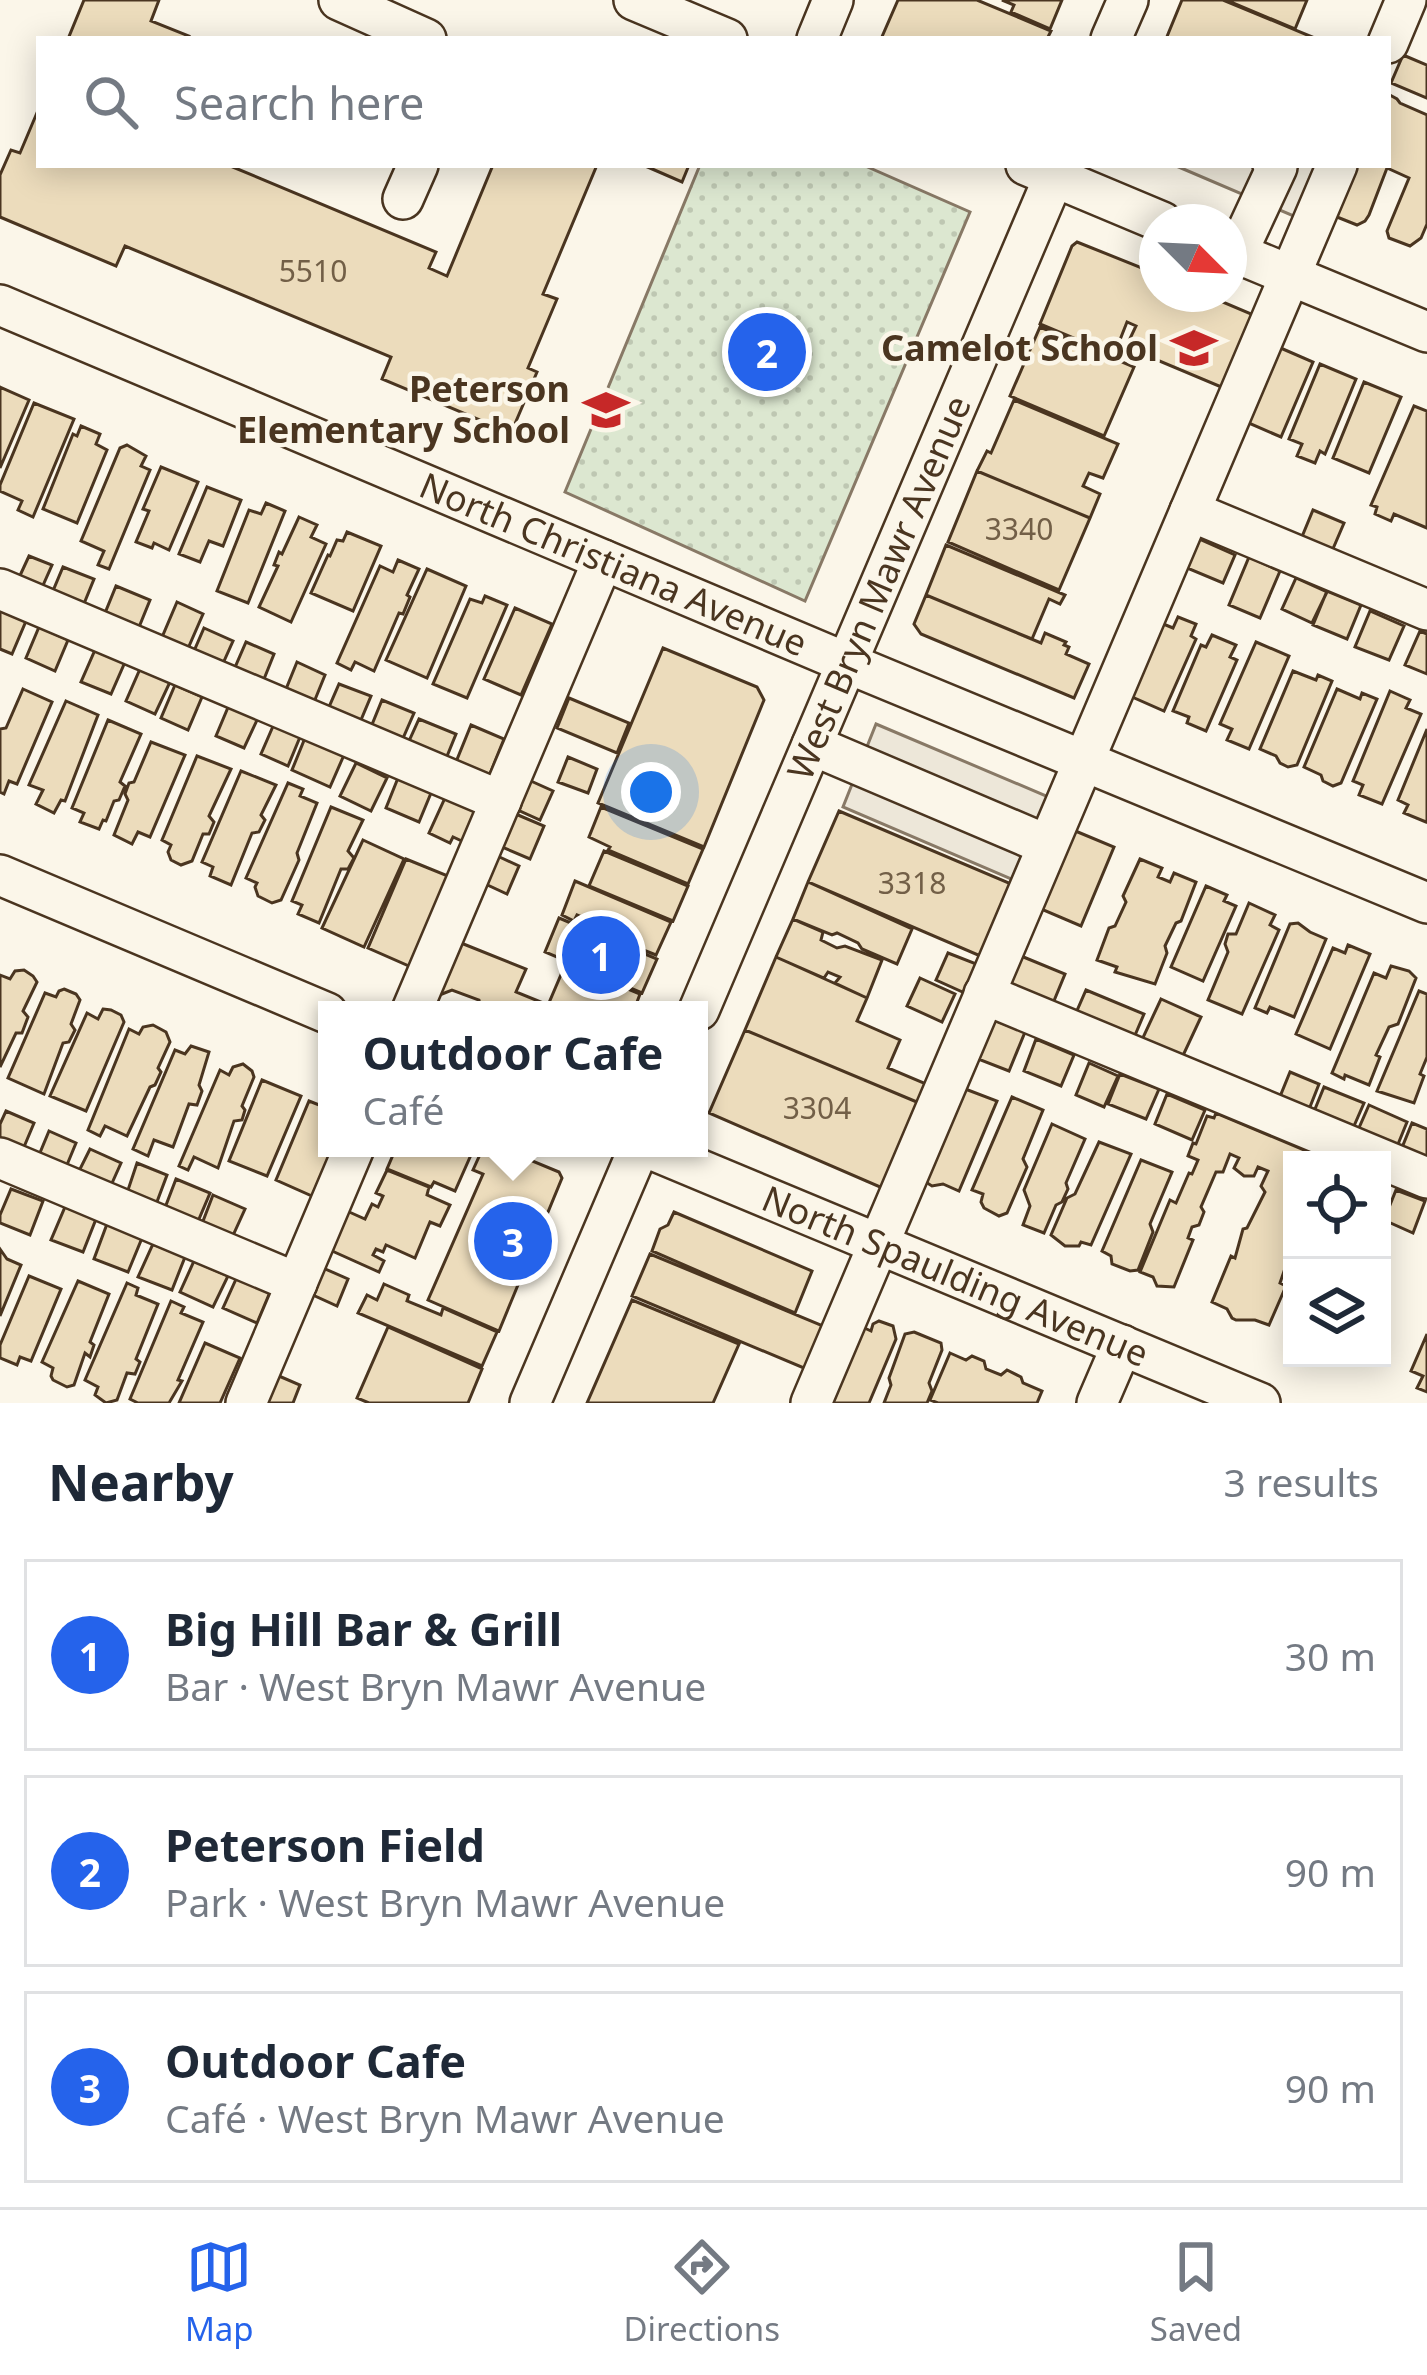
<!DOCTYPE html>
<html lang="en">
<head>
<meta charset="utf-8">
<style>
	:root { --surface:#fff; --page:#f6f6f7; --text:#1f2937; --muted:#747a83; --line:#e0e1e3; --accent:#2563eb }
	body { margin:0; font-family:"Noto Sans",sans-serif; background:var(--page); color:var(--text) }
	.controls { position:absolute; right:36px; bottom:36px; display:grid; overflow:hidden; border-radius:0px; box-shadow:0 6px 30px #0003 }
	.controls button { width:108px; height:108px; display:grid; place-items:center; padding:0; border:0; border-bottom:3px solid var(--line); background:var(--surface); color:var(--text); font:60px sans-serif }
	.compass { position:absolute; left:1139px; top:204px; width:108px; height:108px; border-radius:50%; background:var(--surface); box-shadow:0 6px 30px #0003; rotate:114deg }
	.you { position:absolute; left:651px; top:792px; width:42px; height:42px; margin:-30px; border:9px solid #fff; border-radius:50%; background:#1a73e8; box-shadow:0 0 0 18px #1a73e833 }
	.badge { display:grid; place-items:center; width:78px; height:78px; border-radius:50%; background:var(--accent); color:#fff; font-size:39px; font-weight:700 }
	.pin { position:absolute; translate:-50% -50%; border:6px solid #fff; box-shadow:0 3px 12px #0006 }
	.popup { position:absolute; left:318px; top:1001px; width:390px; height:156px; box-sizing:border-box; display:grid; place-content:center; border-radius:0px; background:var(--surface); filter:drop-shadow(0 3px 9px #0005); font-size:39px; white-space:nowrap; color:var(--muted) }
	.popup b { font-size:45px; color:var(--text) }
	.popup::after { content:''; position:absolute; left:50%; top:100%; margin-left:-24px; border:24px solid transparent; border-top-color:var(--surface) }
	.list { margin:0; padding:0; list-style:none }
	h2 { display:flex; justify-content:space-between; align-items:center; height:156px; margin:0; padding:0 48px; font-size:51px }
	h2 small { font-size:39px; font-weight:400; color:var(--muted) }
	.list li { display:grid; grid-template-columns:78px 1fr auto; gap:36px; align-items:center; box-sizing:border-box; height:192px; margin:0 24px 24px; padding:0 24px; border:3px solid var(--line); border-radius:0px }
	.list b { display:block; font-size:45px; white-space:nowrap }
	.list p { margin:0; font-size:39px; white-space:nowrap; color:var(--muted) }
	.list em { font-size:39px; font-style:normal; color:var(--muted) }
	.icon { flex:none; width:66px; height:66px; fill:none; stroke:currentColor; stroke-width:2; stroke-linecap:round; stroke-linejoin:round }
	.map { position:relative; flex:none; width:1427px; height:1403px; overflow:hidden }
	.search { position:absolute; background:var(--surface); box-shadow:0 6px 30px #0003; left:36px; right:36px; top:36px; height:132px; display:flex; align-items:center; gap:30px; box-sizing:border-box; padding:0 42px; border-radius:0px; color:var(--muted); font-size:45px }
	.sheet { height:804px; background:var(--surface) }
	nav { display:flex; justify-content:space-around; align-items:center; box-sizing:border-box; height:168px; border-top:3px solid var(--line); background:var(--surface); font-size:33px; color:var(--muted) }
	nav a { display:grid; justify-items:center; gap:6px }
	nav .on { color:var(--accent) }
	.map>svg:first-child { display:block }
	.park { fill:url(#park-dots); stroke:#887966; stroke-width:3 }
	.parking { fill:#ede7d9; stroke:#887966; stroke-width:3 }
	.building { fill:#ecdcbc; stroke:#4a3520; stroke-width:3 }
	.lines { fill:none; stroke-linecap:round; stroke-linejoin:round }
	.minor-casing { stroke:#4a3520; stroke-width:44 }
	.minor { stroke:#fbf6e9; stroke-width:39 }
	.labels { text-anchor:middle; stroke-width:9; stroke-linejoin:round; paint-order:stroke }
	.number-label { font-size:30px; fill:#725f47 }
	.poi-label { font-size:36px; font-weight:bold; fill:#4a3520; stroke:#fbf6e9; text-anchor:end }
	.street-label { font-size:36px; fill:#4a3520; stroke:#fbf6e9 }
</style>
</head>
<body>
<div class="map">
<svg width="1427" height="1403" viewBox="0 0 1427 1403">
	<defs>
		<pattern id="park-dots" width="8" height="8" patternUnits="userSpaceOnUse" patternTransform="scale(3)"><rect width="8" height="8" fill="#dce7d0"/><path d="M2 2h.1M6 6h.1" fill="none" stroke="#bec7b2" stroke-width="1.8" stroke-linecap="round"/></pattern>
	</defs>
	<rect width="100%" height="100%" fill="#fbf6e9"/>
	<path class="park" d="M700,165H863L970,212L805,601L565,492Z"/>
	<path class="parking" d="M1174,165H1326L1303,220Z
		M876,724L1058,801L1023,884L843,807Z"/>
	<path class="building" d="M84,0H159L151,21L189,36L188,39H68Z
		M898,0H977L1051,31L1047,39H881Z
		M1002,0H1062L1050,29L1011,12L1014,5Z
		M1182,0H1223L1317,39H1166Z
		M1226,0H1307L1295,29Z
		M1403,55L1427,65V98L1391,83Z
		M1388,94L1397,99L1400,103L1427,115V224L1421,238L1410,246L1389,238L1387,231L1409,178L1387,168L1369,215L1365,221L1357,225L1337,217L1333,208L1349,165H1388Z
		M39,108V165H228L436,252L429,268L447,276L493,165H597L543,294L557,299L528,368L537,372L511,433L382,379L391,357L125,246L116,266L0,217V175L11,150L20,153Z
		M643,165H689L682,182Z
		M1077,242L1157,274V294H1204L1256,316L1226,389L1126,347L1136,326L1127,322L1114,355L1040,324L1072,246Z
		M1040,327L1134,367L1104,436L1010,396Z
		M1276,346L1313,362L1281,437L1244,421Z
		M1320,364L1356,379L1325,454L1320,451L1315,463L1297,456L1302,444L1289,439Z
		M1364,382L1401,397L1369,473L1333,458Z
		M0,387L29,400L0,468Z
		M1014,400L1118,444L1103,478L1089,473L1083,486L1100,494L1090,518L977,471L987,451L991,453Z
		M34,403L74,419L33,517L18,510L22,501L0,491V485Z
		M1414,406L1427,411V528L1394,514L1391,521L1375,514L1377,507L1371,505Z
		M81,426L100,434L96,444L107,450L77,523L43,509L73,434L77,436Z
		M127,445L146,456L141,466L150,470L109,569L98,565L104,551L81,541L120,448Z
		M161,467L198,482L169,550L154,543L152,548L136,542L149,511L143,509Z
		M977,471L1090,518L1059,590L948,542Z
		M207,487L241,500L223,546L209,541L200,562L179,554Z
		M266,503L285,511L248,603L217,591L249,510L261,514Z
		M1313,510L1344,523L1329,558L1299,544Z
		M299,517L317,525L311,537L326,544L291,622L259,607L278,566L274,565L279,552L282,554Z
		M347,532L381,546L353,611L311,593L328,555L330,556L337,540L343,541Z
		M1199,539L1235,555L1223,583L1187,568Z
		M946,545L1065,595L1060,604L1049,599L1032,639L926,595Z
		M29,556L52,565L40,592L17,582Z
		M1249,557L1280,571L1260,618L1229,605Z
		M398,560L419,569L407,595L410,597L403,614L399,613L374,671L355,662L351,670L337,663L380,566L393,572Z
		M63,567L94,579L81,611L50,598Z
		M427,569L466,586L427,678L386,660Z
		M1296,578L1327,592L1312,623L1282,609Z
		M116,586L150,600L137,632L103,618Z
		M1327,591L1361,605L1347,639L1313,625Z
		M926,595L1041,643L1045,633L1066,642L1064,645L1069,647L1066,654L1089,664L1074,698L921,634L914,624Z
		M485,596L507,605L467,698L433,684L470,599L482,603Z
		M177,602L203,614L186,653L160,642Z
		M515,608L552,624L521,695L484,679Z
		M0,610L26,621L12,654L0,649Z
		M1370,611L1404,626L1389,660L1355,647Z
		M1178,617L1196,624L1191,636L1196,639L1164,711L1130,696L1161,623L1173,628Z
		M39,627L68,640L55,671L26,658Z
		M204,628L233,641L220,670L191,658Z
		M1420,631L1427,634V674L1405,665Z
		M1212,635L1236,645L1230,657L1237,660L1206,731L1187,723L1189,717L1173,711L1201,645L1206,647Z
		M246,642L274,654L262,684L233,672Z
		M1256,642L1289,656L1249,749L1227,740L1232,729L1220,724Z
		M663,648L757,687L764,700L704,847L598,803Z
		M95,650L125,662L111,694L81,682Z
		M297,662L325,675L312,707L284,694Z
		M140,669L170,682L155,714L126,701Z
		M1293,671L1316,680L1318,675L1332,681L1297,765L1288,767L1280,763L1276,756L1260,749Z
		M339,684L371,696L358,727L326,714Z
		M175,685L202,697L188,730L161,718Z
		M23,689L52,702L17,784L9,781L4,794L0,792V729L6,728Z
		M1337,689L1360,699L1362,693L1377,699L1341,783L1333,786L1323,781L1321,775L1304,767Z
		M1390,691L1410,700L1406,708L1421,714L1382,804L1359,795L1363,785L1353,781Z
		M569,698L629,723L617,753L557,728Z
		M382,700L414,713L400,745L369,732Z
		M66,701L98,715L65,801L61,800L54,813L36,804L43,790L29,785Z
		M229,705L258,718L244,748L216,736Z
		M419,719L456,734L443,766L405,750Z
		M108,720L141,734L120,782L125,786L119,800L114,801L106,821L103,820L99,829L80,822L84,813L72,808Z
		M274,724L300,737L288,766L261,754Z
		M471,725L504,739L489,776L456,762Z
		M1427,729V820L1426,822L1404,813L1408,805L1398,800Z
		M305,738L344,755L330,787L292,770Z
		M151,742L185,755L150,837L138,832L132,844L114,835L128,800L125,794L129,783L134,782Z
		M197,756L231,769L209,816L214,822L209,834H203L192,861L181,865L171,860L168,852L171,845L162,840Z
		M568,757L597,769L588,793L558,782Z
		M356,763L387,778L371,811L340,796Z
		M241,771L276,785L261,815L265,820L259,832L252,833L231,885L210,876L213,867L202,862Z
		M522,777L553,791L540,820L509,806Z
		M398,778L431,793L419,822L386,808Z
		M288,783L303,789L300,796L317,803L297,853L299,860L281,900L272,903L258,896L255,887L257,883L246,878Z
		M445,798L477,811L464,842L453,837L450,843L429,833Z
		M331,807L363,820L348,851L354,858L348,869H341L319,923L298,914L302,905L292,901Z
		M601,807L703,849L688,884L608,850L610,847L589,837Z
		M839,811L1016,886L985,958L808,882Z
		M511,812L544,826L530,859L495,844Z
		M1073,830L1114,847L1081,926L1041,909Z
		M363,840L404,859L364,947L322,928Z
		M604,851L688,886L673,921L589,886Z
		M491,853L519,866L507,894L479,881Z
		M406,859L448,876L409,966L368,948Z
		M1140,859L1162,868L1158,877L1170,882L1174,873L1196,882L1181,921L1176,923L1165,946L1167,953L1155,984L1115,972L1117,967L1097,960L1109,928L1115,926L1126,902L1123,896Z
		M575,881L671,922L656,955L613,938L616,931L577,915L574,921L562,915Z
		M808,882L912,929L897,964L862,949L858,943L837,933L832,935L793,919Z
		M1206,886L1227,895L1224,901L1236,906L1203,981L1171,967Z
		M1249,903L1275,915L1270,925L1279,930L1242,1014L1208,1000L1228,952L1225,944L1228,934H1236Z
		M559,918L657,959L642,993L545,952Z
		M793,919L823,932L821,940L837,948L845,946L882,960L867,998L835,983L840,977L828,972L824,978L776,957Z
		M1298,923L1310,932L1326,939L1294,1017L1270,1007L1267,1013L1255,1008L1290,924Z
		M461,943L526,969L516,992L548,1005L566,963L640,994L634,1010H481L479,1000L452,990L442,994L434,990Z
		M1348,945L1370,954L1330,1049L1296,1034L1333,948L1345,953Z
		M948,953L979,965L967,994L936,980Z
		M1021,956L1065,974L1051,1008L1007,989Z
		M776,957L867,998L857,1021L900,1040L888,1068L931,1086L924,1105L745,1030Z
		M1391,966L1409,971L1416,978L1398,1024L1389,1027L1376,1055L1380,1057L1369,1085L1345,1075L1344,1079L1332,1073L1374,973L1386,978Z
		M24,970L33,976L37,982L23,1011L28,1017L22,1033H16L0,1067V975L10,979L15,971Z
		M920,978L955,994L942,1022L907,1006Z
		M64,989L76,994L80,1000L71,1024L75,1030L69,1042L63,1043L44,1094L8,1078L45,993L56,997L59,991Z
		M1086,990L1144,1014L1130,1047L1072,1022Z
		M1419,991L1427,994V1057L1420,1074L1424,1076L1414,1103L1377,1091Z
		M1161,999L1201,1017L1180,1062L1140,1044Z
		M103,1009L111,1010L121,1015L124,1022L86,1111L50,1096L87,1013L98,1019Z
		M994,1020L1025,1032L1009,1071L978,1059Z
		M153,1025L166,1032L170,1042L158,1068L161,1072L155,1085L150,1087L127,1136L105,1126L100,1136L88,1130L129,1029L139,1034L143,1027Z
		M745,1030L924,1105L887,1190L709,1113Z
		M1036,1039L1074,1055L1061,1086L1024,1071Z
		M191,1046L209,1052L199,1085L202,1091L197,1105L189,1104L173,1147L154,1140L148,1156L133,1149L175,1050L185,1054Z
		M1089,1063L1118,1076L1104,1107L1076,1095Z
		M243,1064L252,1071L254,1077L242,1106L245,1110L242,1120L234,1121L218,1168L194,1157L188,1170L179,1166L220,1070L229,1075L233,1067Z
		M1290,1072L1319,1084L1306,1117L1277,1104Z
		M1120,1074L1159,1089L1146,1119L1108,1104Z
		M262,1080L301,1096L267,1176L229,1161Z
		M960,1087L997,1101L959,1191L943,1184L932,1186L924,1181Z
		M1324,1087L1364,1103L1350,1135L1311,1119Z
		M1167,1094L1205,1110L1192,1140L1155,1124Z
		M1012,1097L1043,1110L1023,1159L1027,1167L1007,1213L999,1216L984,1208L981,1202L983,1194L972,1190Z
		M309,1101L327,1108V1148H333L312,1196L276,1180Z
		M1369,1105L1407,1122L1394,1154L1355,1137Z
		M6,1111L34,1123L21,1154L0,1144V1124Z
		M1216,1113L1328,1160H1292V1248L1280,1283L1286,1286L1269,1325L1255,1320H1236L1232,1318L1227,1309L1212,1302L1231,1256L1235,1258L1243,1229L1247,1228L1265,1192L1261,1186L1268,1171L1258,1167L1254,1176H1244L1234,1168L1239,1158L1230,1154L1223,1172H1216L1201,1207L1204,1212L1199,1225L1192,1227L1188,1238L1193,1240L1174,1287L1157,1286L1153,1277L1140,1272L1170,1200L1176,1203L1189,1173L1192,1174L1198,1160L1188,1156L1193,1143L1196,1144L1207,1116L1214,1118Z
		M1412,1123L1427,1129V1167L1399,1155Z
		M1052,1124L1085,1139L1066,1183L1068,1189L1062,1202L1056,1205L1044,1233L1023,1225L1030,1206L1024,1190Z
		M49,1131L76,1143L64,1172L37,1160Z
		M1099,1142L1131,1154L1091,1245L1081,1242L1079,1246H1065L1051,1235L1067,1198L1075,1194Z
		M396,1148L403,1149L474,1148L455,1191L434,1182L431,1187L387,1169Z
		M483,1148H501L559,1172L562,1178L499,1331L428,1300L483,1174L473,1170Z
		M90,1149L121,1163L108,1192L76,1177Z
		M1141,1160L1172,1172L1150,1224L1153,1232L1138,1270L1130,1271L1112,1264L1111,1256L1102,1251Z
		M137,1163L167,1175L155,1207L126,1196Z
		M387,1170L429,1187L427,1195L450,1205L440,1226L430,1222L415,1258L386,1245L383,1252L376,1249L373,1255L384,1261L379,1272L321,1246L347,1211L365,1219L372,1204L378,1207L383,1196L376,1193Z
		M176,1179L210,1193L196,1226L163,1213Z
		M11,1189L43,1201L30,1235L0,1223V1215Z
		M1396,1190L1425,1201L1413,1233L1384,1220Z
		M213,1195L245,1209L230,1242L200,1229Z
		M65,1207L96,1219L83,1252L51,1240Z
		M674,1212L812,1271L795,1313L652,1251L660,1229L668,1225Z
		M107,1224L142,1238L128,1272L94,1259Z
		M153,1244L185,1257L172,1290L138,1277Z
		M0,1249L7,1259L21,1265L0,1316Z
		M650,1254L828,1328L811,1371L632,1296Z
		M194,1261L228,1276L213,1307L180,1292Z
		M314,1264L348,1279L337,1306L302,1290Z
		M29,1276L61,1289L31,1361L20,1357L17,1365L0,1358V1345Z
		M237,1277L270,1292L257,1323L223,1308Z
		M78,1281L109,1294L90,1342L94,1345L90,1357L85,1353L74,1385L67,1387L53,1380L51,1376L53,1368L42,1362Z
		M127,1283L138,1288L136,1295L158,1304L136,1359L140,1362L135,1374L127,1373L117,1400L106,1403L95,1395L98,1387L85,1380Z
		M384,1284L409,1295L407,1301L441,1315L443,1308L497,1332L482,1366L358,1313L367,1295L377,1300Z
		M632,1300L739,1344L713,1403H587Z
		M171,1301L184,1307L181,1313L203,1322L178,1380L182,1381L169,1403H138L130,1399Z
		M879,1321L893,1326L896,1339L869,1403H825L858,1325L871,1331L873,1324Z
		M388,1327L482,1369L468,1403H369L357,1398Z
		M914,1332L941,1343L942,1350L929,1383L932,1391L927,1403H884L891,1385L889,1378L905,1334Z
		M1427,1334V1392L1417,1388L1423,1376L1411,1371Z
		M205,1343L240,1358L220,1403H179Z
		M950,1353L966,1360L972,1356L984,1361L986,1369L1001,1375L1007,1370L1021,1377L1023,1383L1042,1391L1037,1403H938L930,1400Z
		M272,1373L300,1385L293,1403H263Z"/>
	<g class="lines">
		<g class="minor-casing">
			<g id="minor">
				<path d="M339,0L426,39"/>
				<path d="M634,0L727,39"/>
				<path d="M817,39L833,0"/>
				<path d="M1111,39L1128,0"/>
				<path d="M1388,43L1406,0"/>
				<path d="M1026,165L1162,222"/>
				<path d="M403,199L418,165"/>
				<path d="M1229,250L1427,332"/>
				<path d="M1237,253L1277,167L1273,165"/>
				<path id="s1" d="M0,305L847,663L1427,903"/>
				<path d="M1190,511L1427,610"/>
				<path d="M0,589L501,801"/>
				<path d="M812,745L1033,839"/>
				<path d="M0,875L327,1013"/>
				<path d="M984,994L1427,1178"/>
				<path d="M412,1010L603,560"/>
				<path id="s2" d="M699,1010L1059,165"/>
				<path id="s3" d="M648,1148L1260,1403"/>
				<path d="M0,1158L297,1283"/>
				<path d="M246,1403L354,1148"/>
				<path d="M530,1403L639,1148"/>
				<path d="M811,1403L1337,165"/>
				<path d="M1097,1403L1122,1345"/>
			</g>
		</g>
		<use href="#minor" class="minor"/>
	</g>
	<defs>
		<g id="school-bare" transform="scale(3.6)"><path d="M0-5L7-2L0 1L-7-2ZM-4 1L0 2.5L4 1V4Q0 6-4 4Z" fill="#c62828" stroke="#fbf6e9" stroke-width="2.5" paint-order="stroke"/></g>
	</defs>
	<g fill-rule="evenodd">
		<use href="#school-bare" x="1194" y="348"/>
		<use href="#school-bare" x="606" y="410"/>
	</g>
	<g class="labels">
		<g class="number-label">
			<text x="313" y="282">5510</text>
			<text x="1019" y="540">3340</text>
			<text x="912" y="894">3318</text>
			<text x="817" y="1119">3304</text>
		</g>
		<g class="poi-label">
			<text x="1158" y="361">Camelot School</text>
			<text x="570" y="402">Peterson<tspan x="570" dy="41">Elementary School</tspan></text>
		</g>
		<g class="street-label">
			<text dy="13" stroke="none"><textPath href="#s1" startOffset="666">North Christiana Avenue</textPath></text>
			<text dy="13" stroke="none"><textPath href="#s2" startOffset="459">West Bryn Mawr Avenue</textPath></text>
			<text dy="13" stroke="none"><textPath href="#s3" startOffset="333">North Spaulding Avenue</textPath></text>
		</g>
	</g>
</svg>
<div class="controls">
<button><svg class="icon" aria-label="locate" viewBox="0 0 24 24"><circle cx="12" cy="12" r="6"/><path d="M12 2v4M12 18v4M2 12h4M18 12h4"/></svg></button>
<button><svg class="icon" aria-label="layers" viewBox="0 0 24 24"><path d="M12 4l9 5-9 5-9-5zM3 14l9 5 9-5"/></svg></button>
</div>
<svg class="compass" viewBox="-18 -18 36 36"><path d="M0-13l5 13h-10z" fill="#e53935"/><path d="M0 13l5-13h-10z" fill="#747a83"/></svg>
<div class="you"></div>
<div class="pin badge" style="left:601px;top:955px">1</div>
<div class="pin badge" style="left:767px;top:352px">2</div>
<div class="pin badge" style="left:513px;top:1241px">3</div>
<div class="popup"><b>Outdoor Cafe</b>Café</div>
<div class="search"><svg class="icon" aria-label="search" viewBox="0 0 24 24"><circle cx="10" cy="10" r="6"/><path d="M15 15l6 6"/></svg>Search here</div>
</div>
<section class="sheet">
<h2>Nearby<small>3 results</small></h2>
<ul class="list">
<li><span class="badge">1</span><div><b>Big Hill Bar &amp; Grill</b><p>Bar · West Bryn Mawr Avenue</p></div><em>30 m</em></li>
<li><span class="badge">2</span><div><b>Peterson Field</b><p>Park · West Bryn Mawr Avenue</p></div><em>90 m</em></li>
<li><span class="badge">3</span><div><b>Outdoor Cafe</b><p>Café · West Bryn Mawr Avenue</p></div><em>90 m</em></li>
</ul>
</section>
<nav>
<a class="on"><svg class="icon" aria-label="map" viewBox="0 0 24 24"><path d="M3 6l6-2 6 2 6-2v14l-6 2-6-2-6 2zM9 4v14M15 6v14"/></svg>Map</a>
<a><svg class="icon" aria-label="directions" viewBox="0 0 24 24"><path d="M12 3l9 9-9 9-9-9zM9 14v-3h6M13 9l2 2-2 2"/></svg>Directions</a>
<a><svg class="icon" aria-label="saved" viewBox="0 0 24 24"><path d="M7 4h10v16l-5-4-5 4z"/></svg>Saved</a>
</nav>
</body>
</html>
